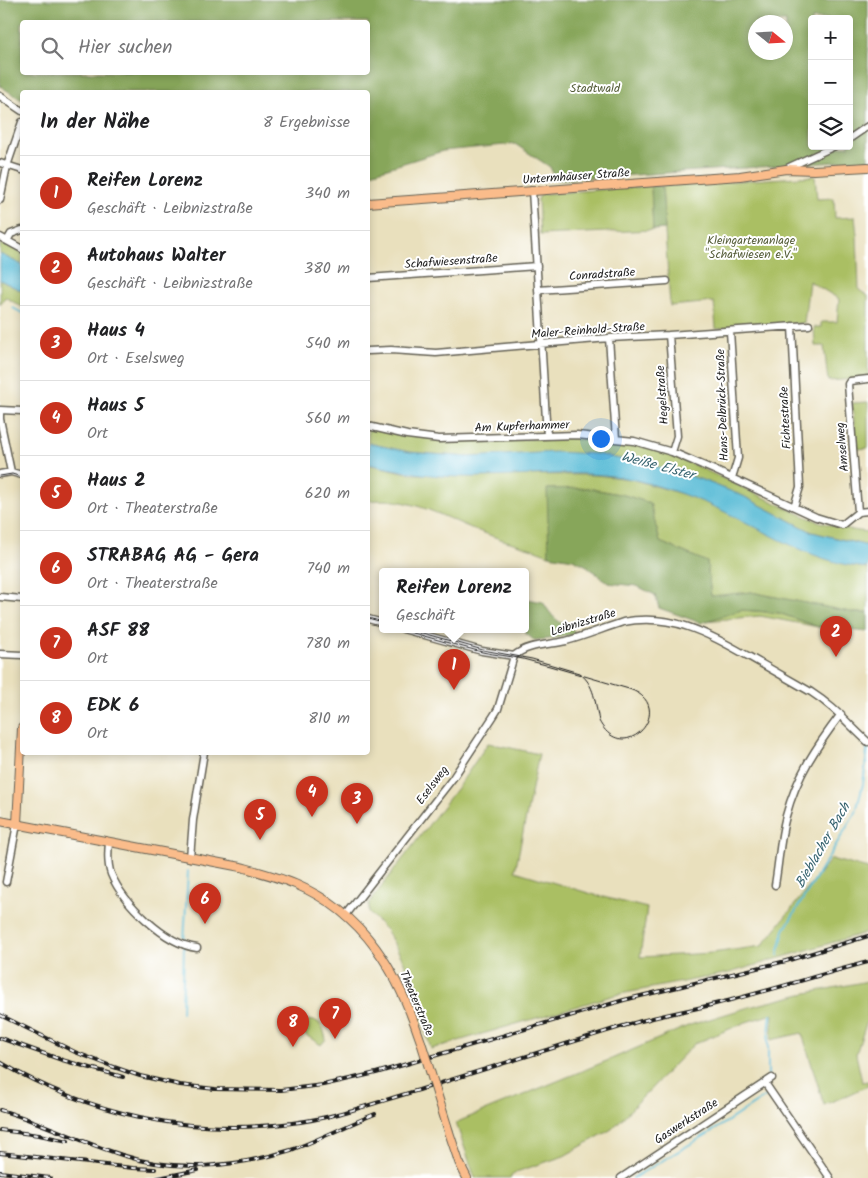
<!DOCTYPE html>
<html lang="de">
<head>
<meta charset="utf-8">
<style>
	:root { --surface:#fff; --page:#f6f6f6; --text:#202124; --muted:#757577; --line:#e0e0e0; --accent:#c8321e }
	body { margin:0; font-family:Kalam,sans-serif; background:var(--page); color:var(--text) }
	.controls { position:absolute; right:15px; top:15px; display:grid; overflow:hidden; border-radius:5px; box-shadow:0 2px 8px #0003 }
	.controls button { width:45px; height:45px; display:grid; place-items:center; padding:0; border:0; border-bottom:1px solid var(--line); background:var(--surface); color:var(--text); font:25px sans-serif }
	.compass { position:absolute; left:748px; top:15px; width:45px; height:45px; border-radius:50%; background:var(--surface); box-shadow:0 2px 8px #0003; rotate:108deg }
	.you { position:absolute; left:600px; top:438px; width:18px; height:18px; margin:-12px; border:4px solid #fff; border-radius:50%; background:#1a73e8; box-shadow:0 0 0 8px #1a73e833 }
	.badge { display:grid; place-items:center; width:32px; height:32px; border-radius:50%; background:var(--accent); color:#fff; font-size:16px; font-weight:700 }
	.pin { position:absolute; translate:-50% -41px; filter:drop-shadow(0 1px 2px #0008) }
	.pin::after { content:''; position:absolute; top:26px; width:18px; height:15px; background:inherit; clip-path:polygon(0 0,100% 0,50% 100%) }
	.popup { position:absolute; left:379px; top:568px; width:150px; height:65px; box-sizing:border-box; display:grid; place-content:center; border-radius:5px; background:var(--surface); filter:drop-shadow(0 1px 4px #0005); font-size:16px; white-space:nowrap; color:var(--muted) }
	.popup b { font-size:19px; color:var(--text) }
	.popup::after { content:''; position:absolute; left:50%; top:100%; margin-left:-10px; border:10px solid transparent; border-top-color:var(--surface) }
	.list { margin:0; padding:0; list-style:none }
	h2 { display:flex; justify-content:space-between; align-items:center; height:65px; margin:0; padding:0 20px; font-size:21px }
	h2 small { font-size:16px; font-weight:400; color:var(--muted) }
	.list li { display:grid; grid-template-columns:32px 1fr auto; gap:15px; align-items:center; box-sizing:border-box; height:75px; padding:0 20px; border-top:1px solid var(--line) }
	.list b { display:block; font-size:19px; white-space:nowrap }
	.list p { margin:0; font-size:16px; white-space:nowrap; color:var(--muted) }
	.list em { font-size:16px; font-style:normal; color:var(--muted) }
	.icon { flex:none; width:28px; height:28px; fill:none; stroke:currentColor; stroke-width:2; stroke-linecap:round; stroke-linejoin:round }
	.map { position:relative; flex:none; width:868px; height:1178px; overflow:hidden }
	.search { position:absolute; background:var(--surface); box-shadow:0 2px 8px #0003; left:20px; top:20px; width:350px; height:55px; display:flex; align-items:center; gap:12px; box-sizing:border-box; padding:0 18px; border-radius:5px; color:var(--muted); font-size:19px }
	.panel { position:absolute; background:var(--surface); box-shadow:0 2px 8px #0003; left:20px; top:90px; width:350px; height:665px; border-radius:5px }
	.map>svg:first-child { display:block }
	.green { fill:#aabf64; stroke:#636e40 }
	.forest { fill:#87a65a; stroke:#52613b; fill-rule:evenodd }
	.water { fill:#58bbd6; stroke:#3a6c79 }
	.lines { fill:none; stroke-linecap:round; stroke-linejoin:round }
	.stream { stroke:#58bbd6; stroke-width:2 }
	.minor-casing { stroke:#646154; stroke-width:9 }
	.major-casing { stroke:#646154; stroke-width:10 }
	.minor { stroke:#fff; stroke-width:6 }
	.major { stroke:#fabc8b; stroke-width:8 }
	.tram { stroke:#1c1c1c; stroke-width:1 }
	.rail-casing { stroke:#1c1c1c; stroke-width:4 }
	.rail { stroke:#fff; stroke-width:2; stroke-dasharray:5.5; stroke-linecap:butt }
	.major-bridge-casing { stroke:#646154; stroke-width:10; stroke-linecap:butt }
	.major-bridge { stroke:#fabc8b; stroke-width:8 }
	.labels { text-anchor:middle; stroke-width:4; stroke-linejoin:round; paint-order:stroke }
	.park-label { font-size:12px; fill:#555d39; stroke:#fff }
	.street-label { font-size:12px; fill:#1c1c1c; stroke:#fff }
	.water-label { font-size:14px; font-style:italic; fill:#376470; stroke:#fff }
</style>
</head>
<body>
<div class="map">
<svg width="868" height="1178" viewBox="0 0 868 1178">
	<rect width="100%" height="100%" fill="#fff"/>
	<filter id="ink" filterUnits="userSpaceOnUse"><feTurbulence type="fractalNoise" baseFrequency=".02" numOctaves="2"/><feDisplacementMap in="SourceGraphic" scale="10" xChannelSelector="R" yChannelSelector="G"/><feConvolveMatrix kernelMatrix="1 2 1 2 8 2 1 2 1" color-interpolation-filters="sRGB"/></filter>
	<filter id="wash" filterUnits="userSpaceOnUse"><feTurbulence type="fractalNoise" baseFrequency=".0096" numOctaves="4" result="noise"/><feDisplacementMap in="SourceGraphic" scale="20" xChannelSelector="R" yChannelSelector="G"/><feGaussianBlur stdDeviation="1.12" result="paint"/><feColorMatrix in="noise" values="0 0 0 0 0 0 0 0 0 0 0 0 0 0 0 0 0 1.4 0 .05"/><feComposite in="paint" operator="in"/></filter>
	<g filter="url(#wash)">
		<rect width="100%" height="100%" fill="#e9e0bd"/>
		<path class="green" d="M815,176L817,199L834,198L835,218L855,217L857,235L859,290L868,296V378L828,381L824,346H815L814,327H821V322H837L839,299L809,281L804,323L716,329L714,302L670,306L662,186Z
			M651,186L653,230L540,235L538,199L541,194Z
			M0,244L22,252V265L0,254Z
			M0,280L22,291V307L5,297L0,305Z
			M868,402V448L857,449L852,403Z
			M368,428L452,441L564,438L613,441L637,445L679,458L802,515C824,524 845,530 868,532V546L812,532L743,496L705,481L676,471L630,461L596,454L468,457L409,452L368,443Z
			M368,464L411,474L595,475L631,479L693,497L853,566L868,568V613H855L751,592L711,597L707,562L660,542L650,503L624,495L587,488L548,489L549,555C528,546 505,542 484,533C445,519 411,495 368,501Z
			M741,610L779,613L818,627L760,616L705,621Z
			M488,743L539,754L515,871L595,895L647,908L640,957L712,953L762,946L831,859L868,869V932L729,973L615,995L431,1049L404,962L387,931L369,913V903L460,784Z
			M868,981V1018L856,1054L862,1082L868,1081V1086L824,1105L802,1033L771,1040L773,1014L746,1022L694,1044L612,1129L564,1156L516,1172L511,1175V1178H475L456,1123L462,1120L609,1060L690,1025L749,1007L802,994Z
			M308,1020L318,1022L323,1028L326,1039L321,1045L298,1030Z"/>
		<path class="forest" d="M0,0H868V160L556,180L550,167L515,144L443,151L368,174V92H22V100L0,86ZM812,19H849V146H812ZM22,22H368V72H22ZM756,22H786V52H756Z
			M651,186H662L665,229L653,230Z
			M587,488L624,495L650,503L660,542L707,562L711,596L751,592L855,613H868V632L818,627L779,613L757,611L741,610L701,623L659,608L655,595L637,586L608,583L587,566L573,559L549,555L547,489Z
			M527,599L543,602C552,617 557,622 573,629L575,634L549,639L534,640L525,633Z"/>
		<path class="water" d="M0,254L22,265V291L0,280Z
			M368,443L409,452L468,457L555,452L596,454L630,461L676,471L705,481L743,496L812,532L868,546V568C816,563 777,537 731,515C700,499 665,487 631,479C577,468 520,478 465,477C432,477 400,471 368,464Z"/>
		<g class="lines">
			<path class="stream" d="M13,308L22,313
				M184,942L188,871
				M778,955L784,930L856,812L863,784L868,745
				M182,1012L184,946
				M768,1075V1040L771,1015
				M633,1178L716,1129L766,1096"/>
		</g>
	</g>
	<g filter="url(#ink)">
		<g class="lines">
			<g class="minor-casing">
				<path id="minor" d="M0,96L22,111
					M849,139L868,126
					M0,163L22,170
					M787,168L835,146
					M532,190L547,436
					M0,200L7,166L22,122
					M0,237L22,249
					M7,241L11,234L22,230
					M368,278L537,266
					M538,290L667,281
					M792,326L800,487L794,507
					M730,331L738,458L732,478
					M669,335L677,436L672,452
					M609,338L616,439
					M368,351L391,350L436,353L609,338L669,335L809,325
					M0,410V419L11,472
					M0,410L22,411
					M368,426L407,435L439,439L577,435L634,441L672,452L714,470L816,517L842,525L858,512L868,511
					M0,474L11,472L22,475
					M858,512L848,384L850,381L868,379
					M0,597L22,599
					M368,619L383,623
					M403,629L482,651L514,656C527,644 549,645 566,641C585,636 604,628 623,622C672,613 707,633 748,656C769,668 790,680 811,692C836,708 847,723 868,742
					M0,654L22,655
					M109,843C108,852 108,866 111,874C123,903 165,944 197,948
					M190,858L193,820L204,752
					M6,882L17,824
					M775,885C779,862 780,838 786,816C797,775 816,747 841,714
					M346,915L453,778L493,717L498,709L514,656
					M765,1083L830,1178
					M621,1178L772,1078"/>
			</g>
			<g class="major-casing">
				<path id="major" d="M368,203L740,176L786,169L814,170L868,167
					M0,821L241,867C259,872 278,877 295,884C366,914 398,973 421,1042
					M17,824L22,728
					M449,1132L459,1162L467,1178"/>
			</g>
			<use href="#minor" class="minor"/>
			<use href="#major" class="major"/>
			<path class="tram" d="M0,476L12,474L22,477
				M368,618L383,622
				M398,629C426,636 454,645 482,652C496,655 510,656 523,659C559,668 594,679 629,689C679,705 625,770 599,721C595,703 595,684 579,673L532,659L483,650L408,629"/>
			<g class="rail-casing">
				<path id="rail" d="M0,1015L75,1052L111,1066L140,1076L180,1085L215,1089L281,1090L323,1085L376,1073L624,1000L786,961L868,936
					M0,1038L62,1060L123,1077
					M0,1062C87,1114 191,1137 292,1123C335,1118 377,1102 419,1090C475,1072 531,1055 588,1037C608,1031 628,1024 649,1019C672,1013 696,1009 719,1003C769,991 818,975 868,962
					M0,1110C42,1122 80,1142 122,1155C176,1173 237,1167 291,1150C319,1140 347,1125 375,1114
					M0,1130L39,1135L68,1141
					M0,1153L133,1168L155,1169
					M0,1172L50,1178
					M158,1178L198,1170"/>
			</g>
			<use href="#rail" class="rail"/>
			<g class="major-bridge-casing">
				<path id="major-bridge" d="M421,1042L449,1132"/>
			</g>
			<use href="#major-bridge" class="major-bridge"/>
		</g>
	</g>
	<g class="labels">
		<g class="park-label">
			<text x="595" y="92">Stadtwald</text>
			<text x="751" y="244">Kleingartenanlage<tspan x="751" dy="14">"Schafwiesen e.V."</tspan></text>
		</g>
		<g class="street-label">
			<text transform="translate(576 176) rotate(-4)" y="4">Untermhäuser Straße</text>
			<text transform="translate(451 261) rotate(-4)" y="4">Schafwiesenstraße</text>
			<text transform="translate(602 274) rotate(-4)" y="4">Conradstraße</text>
			<text transform="translate(588 330) rotate(-4)" y="4">Maler-Reinhold-Straße</text>
			<text transform="translate(662 395) rotate(-94)" y="4">Hegelstraße</text>
			<text transform="translate(722 405) rotate(-92)" y="4">Hans-Delbrück-Straße</text>
			<text transform="translate(785 418) rotate(-93)" y="4">Fichtestraße</text>
			<text transform="translate(522 426) rotate(-2)" y="4">Am Kupferhammer</text>
			<text transform="translate(842 447) rotate(-95)" y="4">Amselweg</text>
			<text transform="translate(583 622) rotate(-17)" y="4">Leibnizstraße</text>
			<text transform="translate(432 785) rotate(-53)" y="4">Eselsweg</text>
			<text transform="translate(417 1003) rotate(67)" y="4">Theaterstraße</text>
			<text transform="translate(686 1121) rotate(-33)" y="4">Gaswerkstraße</text>
		</g>
		<g class="water-label">
			<text transform="translate(658 465) rotate(15)" y="5">Weiße Elster</text>
			<text transform="translate(822 845) rotate(-60)" y="5">Bieblacher Bach</text>
		</g>
	</g>
</svg>
<div class="controls">
<button>+</button>
<button>−</button>
<button><svg class="icon" aria-label="layers" viewBox="0 0 24 24"><path d="M12 4l9 5-9 5-9-5zM3 14l9 5 9-5"/></svg></button>
</div>
<svg class="compass" viewBox="-18 -18 36 36"><path d="M0-13l5 13h-10z" fill="#e53935"/><path d="M0 13l5-13h-10z" fill="#757577"/></svg>
<div class="you"></div>
<div class="pin badge" style="left:454px;top:690px">1</div>
<div class="popup"><b>Reifen Lorenz</b>Geschäft</div>
<div class="pin badge" style="left:836px;top:657px">2</div>
<div class="pin badge" style="left:357px;top:824px">3</div>
<div class="pin badge" style="left:312px;top:817px">4</div>
<div class="pin badge" style="left:260px;top:840px">5</div>
<div class="pin badge" style="left:205px;top:924px">6</div>
<div class="pin badge" style="left:335px;top:1039px">7</div>
<div class="pin badge" style="left:293px;top:1047px">8</div>
<div class="search"><svg class="icon" aria-label="search" viewBox="0 0 24 24"><circle cx="10" cy="10" r="6"/><path d="M15 15l6 6"/></svg>Hier suchen</div>
<section class="panel">
<h2>In der Nähe<small>8 Ergebnisse</small></h2>
<ul class="list">
<li><span class="badge">1</span><div><b>Reifen Lorenz</b><p>Geschäft · Leibnizstraße</p></div><em>340 m</em></li>
<li><span class="badge">2</span><div><b>Autohaus Walter</b><p>Geschäft · Leibnizstraße</p></div><em>380 m</em></li>
<li><span class="badge">3</span><div><b>Haus 4</b><p>Ort · Eselsweg</p></div><em>540 m</em></li>
<li><span class="badge">4</span><div><b>Haus 5</b><p>Ort</p></div><em>560 m</em></li>
<li><span class="badge">5</span><div><b>Haus 2</b><p>Ort · Theaterstraße</p></div><em>620 m</em></li>
<li><span class="badge">6</span><div><b>STRABAG AG - Gera</b><p>Ort · Theaterstraße</p></div><em>740 m</em></li>
<li><span class="badge">7</span><div><b>ASF 88</b><p>Ort</p></div><em>780 m</em></li>
<li><span class="badge">8</span><div><b>EDK 6</b><p>Ort</p></div><em>810 m</em></li>
</ul>
</section>
</div>
</body>
</html>
